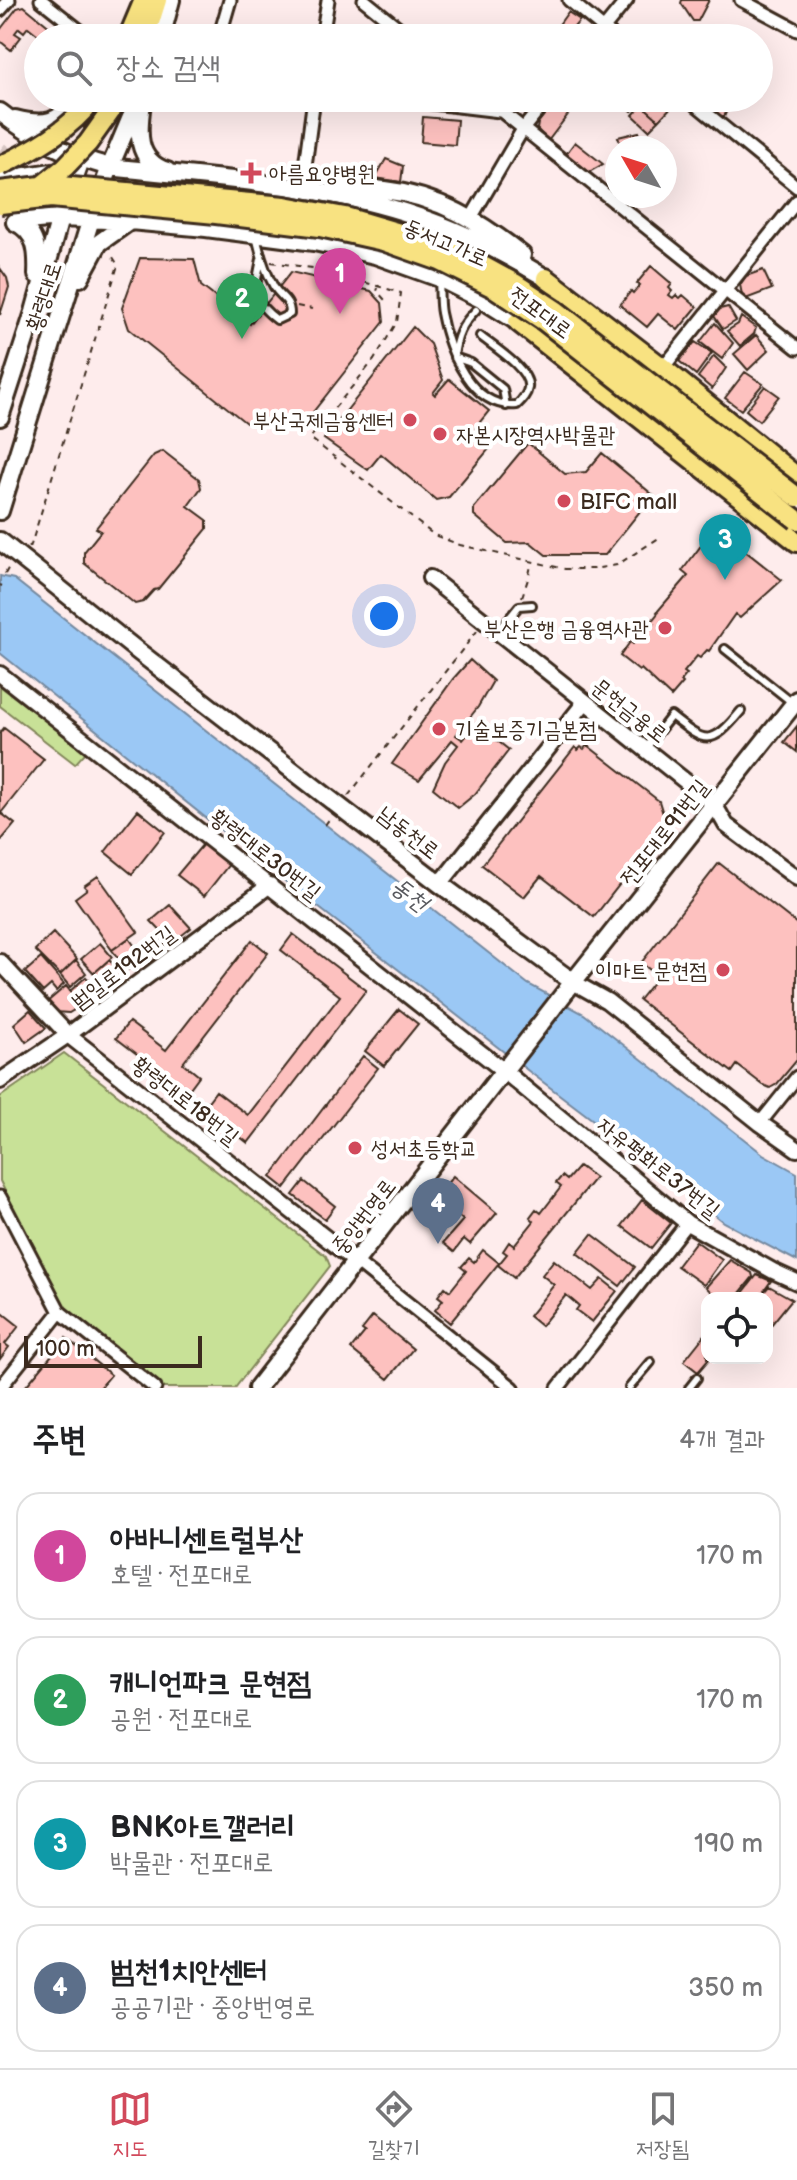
<!DOCTYPE html>
<html lang="ko">
<head>
<meta charset="utf-8">
<style>
	:root { --surface:#fff; --page:#f2f2f2; --text:#202124; --muted:#757577; --line:#e0e0e0; --accent:#d1495b }
	body { margin:0; font-family:"Balsamiq Sans","Poor Story",sans-serif; background:var(--page); color:var(--text) }
	.controls { position:absolute; right:24px; bottom:24px; display:grid; overflow:hidden; border-radius:16px; box-shadow:0 8px 32px #0002 }
	.controls button { width:72px; height:72px; display:grid; place-items:center; padding:0; border:0; border-bottom:2px solid var(--line); background:var(--surface); color:var(--text); font:40px sans-serif }
	.compass { position:absolute; left:605px; top:136px; width:72px; height:72px; border-radius:50%; background:var(--surface); box-shadow:0 8px 32px #0002; rotate:309deg }
	.scale { position:absolute; left:24px; bottom:20px; width:178px; box-sizing:border-box; padding-left:8px; border:4px solid #3b2a1e; border-top:0; font-size:22px; line-height:28px; white-space:nowrap; color:#3b2a1e; -webkit-text-stroke:6px #fff; paint-order:stroke }
	.you { position:absolute; left:384px; top:616px; width:28px; height:28px; margin:-20px; border:6px solid #fff; border-radius:50%; background:#1a73e8; box-shadow:0 0 0 12px #1a73e833 }
	.badge { display:grid; place-items:center; width:52px; height:52px; border-radius:50%; background:var(--accent); color:#fff; font-size:26px; font-weight:700 }
	.pin { position:absolute; translate:-50% -66px; filter:drop-shadow(0 2px 4px #0008) }
	.pin::after { content:''; position:absolute; top:42px; width:28px; height:24px; background:inherit; clip-path:polygon(0 0,100% 0,50% 100%) }
	.list { margin:0; padding:0; list-style:none }
	h2 { display:flex; justify-content:space-between; align-items:center; height:104px; margin:0; padding:0 32px; font-size:34px }
	h2 small { font-size:26px; font-weight:400; color:var(--muted) }
	.list li { display:grid; grid-template-columns:52px 1fr auto; gap:24px; align-items:center; box-sizing:border-box; height:128px; margin:0 16px 16px; padding:0 16px; border:2px solid var(--line); border-radius:24px }
	.list b { display:block; font-size:30px; white-space:nowrap }
	.list p { margin:0; font-size:26px; white-space:nowrap; color:var(--muted) }
	.list em { font-size:26px; font-style:normal; color:var(--muted) }
	.icon { flex:none; width:44px; height:44px; fill:none; stroke:currentColor; stroke-width:2; stroke-linecap:round; stroke-linejoin:round }
	.map { position:relative; flex:none; width:797px; height:1388px; overflow:hidden }
	.search { position:absolute; background:var(--surface); box-shadow:0 8px 32px #0002; left:24px; right:24px; top:24px; height:88px; display:flex; align-items:center; gap:20px; box-sizing:border-box; padding:0 28px; border-radius:44px; color:var(--muted); font-size:30px }
	.sheet { height:680px; background:var(--surface) }
	nav { display:flex; justify-content:space-around; align-items:center; box-sizing:border-box; height:112px; border-top:2px solid var(--line); background:var(--surface); font-size:22px; color:var(--muted) }
	nav a { display:grid; justify-items:center; gap:4px }
	nav .on { color:var(--accent) }
	.map>svg:first-child { display:block }
	.green { fill:#c8e197; stroke:#82865a; stroke-width:2 }
	.water { fill:#9bc8f5; stroke:#75899f; stroke-width:2 }
	.building { fill:#fdc1bf; stroke:#3b2a1e; stroke-width:2 }
	.lines { fill:none; stroke-linecap:round; stroke-linejoin:round }
	.secondary-tunnel { stroke:#d7c5c3; stroke-width:16; stroke-dasharray:16 8; stroke-linecap:butt }
	.service-casing { stroke:#3b2a1e; stroke-width:12 }
	.minor-casing { stroke:#3b2a1e; stroke-width:17 }
	.tertiary-casing { stroke:#3b2a1e; stroke-width:20 }
	.secondary-casing { stroke:#3b2a1e; stroke-width:22 }
	.primary-casing { stroke:#3b2a1e; stroke-width:24 }
	.trunk-casing { stroke:#3b2a1e; stroke-width:24 }
	.path { stroke:#3b2a1e; stroke-width:2; stroke-dasharray:6 6; stroke-linecap:butt }
	.service { stroke:#fff; stroke-width:6 }
	.minor { stroke:#fff; stroke-width:11 }
	.tertiary { stroke:#fff; stroke-width:14 }
	.secondary { stroke:#fff; stroke-width:16 }
	.primary { stroke:#f8e281; stroke-width:18 }
	.trunk { stroke:#f8e281; stroke-width:18 }
	.trunk-bridge-casing { stroke:#3b2a1e; stroke-width:24; stroke-linecap:butt }
	.trunk-bridge { stroke:#f8e281; stroke-width:18 }
	.poi-dot { fill:#d1495b; stroke:#fff; stroke-width:3 }
	.labels { text-anchor:middle; stroke-width:8; stroke-linejoin:round; paint-order:stroke }
	.poi-label { font-size:22px; fill:#3b2a1e; stroke:#fff; text-anchor:start }
	.street-label { font-size:22px; fill:#3b2a1e; stroke:#fff }
	.water-label { font-size:24px; font-style:italic; fill:#58595e; stroke:#fff }
</style>
</head>
<body>
<div class="map">
<svg width="797" height="1388" viewBox="0 0 797 1388">
	<rect width="100%" height="100%" fill="#feecec"/>
	<filter id="ink" filterUnits="userSpaceOnUse"><feTurbulence type="fractalNoise" baseFrequency=".0125" numOctaves="2"/><feDisplacementMap in="SourceGraphic" scale="16" xChannelSelector="R" yChannelSelector="G"/><feConvolveMatrix kernelMatrix="1 2 1 2 8 2 1 2 1" color-interpolation-filters="sRGB"/></filter>
	<g filter="url(#ink)">
		<path class="green" d="M0,686L86,752L75,764L0,706Z
			M64,1053L326,1256L330,1266L235,1388H163L62,1307L0,1181V1097Z"/>
		<path class="water" d="M0,576L14,579L528,984L584,1014L763,1154L797,1173V1261L723,1222L659,1170L531,1073L277,875L0,653Z"/>
		<path class="building" d="M682,0H709L698,21H693L681,3Z
			M24,6L63,38H42L28,27L24,32L19,28L15,33L21,37L11,50L0,41V30L17,8Z
			M568,12L580,20L565,38L555,30Z
			M618,98H644L632,111Z
			M649,98H670L675,103L659,120L642,105Z
			M718,98L729,105L722,122L709,111Z
			M555,101L570,112L548,141L537,129L538,123Z
			M642,105L659,120L649,130L633,115Z
			M423,117L457,120L455,145L421,142Z
			M639,132L644,148H622L618,137Z
			M575,142L603,164L589,172L566,154Z
			M386,159L403,166L401,182L375,178Z
			M140,258L194,259L201,286L250,324L291,272L371,291L382,303L384,322L298,431L288,425L274,420L259,419L246,423L129,329L122,308Z
			M651,266L672,284L669,288L672,291L669,295L673,298L676,295L680,298L683,295L697,307L678,330L658,314L647,327L620,305L631,291L633,293L640,285L637,283Z
			M0,268L7,278L9,287L0,315Z
			M763,270L772,289L743,300L740,285L746,276Z
			M728,307L736,321L723,329L714,316L720,309Z
			M741,317L756,328L754,334L740,346L727,331L738,324Z
			M715,323L733,343L722,359L700,342Z
			M413,327L430,344L443,380L433,393L435,395L449,379L489,411L475,428L488,438L489,449L449,497L436,500L381,454L368,470L324,439Z
			M756,335L769,350L748,370L734,354Z
			M695,342L712,353L696,375L679,361Z
			M714,356L726,368L712,389L698,377Z
			M745,372L763,384L741,410L725,398Z
			M765,386L779,396L759,421L746,410Z
			M528,443L565,474L586,472L602,453L653,495L605,555H546L530,542L507,543L474,515V508Z
			M163,451L199,479L201,488L188,506L207,520V529L158,589L154,590L143,602L135,604L84,563V552L101,531L96,528L154,455Z
			M715,527L782,580L740,618L735,614L709,651L707,650L700,658L697,656L684,672L687,674L681,681L683,683L671,697L641,669L639,671L620,656L630,642L633,644L640,635L643,637L654,624L651,622L658,613L657,612L688,576L682,571Z
			M470,660L493,681L478,707L456,735L463,740L476,724L509,750L475,794L458,808L433,788L445,762L458,745L452,740L419,780L392,764L453,679Z
			M797,726V752L784,742Z
			M4,728L44,759L1,813L15,824L0,842V733Z
			M587,745L659,801L663,814L662,826L653,837L655,839L594,917L541,876L524,897L482,865L575,747L578,750L581,747L584,749Z
			M138,810L165,832L132,874L105,852Z
			M204,843L230,863L204,896L177,875Z
			M719,863L797,924V1060L777,1084L770,1088L763,1085L737,1065L732,1072L639,1000L658,976L641,963Z
			M98,876L138,932L112,950L75,898L87,889L84,886Z
			M170,905L191,928L172,943L151,921Z
			M53,933L77,959L60,975L35,950Z
			M293,934L366,990L248,1143L203,1108L216,1091L248,1115L340,996L281,950Z
			M159,937L166,947L153,957L145,948Z
			M129,938L143,958L127,970L112,950Z
			M252,940L268,953L183,1063L199,1076L187,1092L116,1038L129,1022L166,1050Z
			M100,943L112,957L94,973L81,959Z
			M41,958L64,984L56,991L51,985L43,992L25,972Z
			M76,960L86,973L70,987L60,975Z
			M109,960L122,973L109,985L104,984L94,973Z
			M86,977L99,991L82,1005L70,991Z
			M66,986L82,1005L69,1013L55,1012L46,1003Z
			M399,1009L418,1024L384,1066L365,1051Z
			M30,1010L46,1028L26,1042L14,1024Z
			M363,1056L378,1068L285,1188L271,1177Z
			M579,1166L595,1178L514,1278L498,1265L507,1254L503,1251L509,1242L514,1246L534,1221L530,1217L536,1209L541,1213L561,1187L556,1183L562,1176L567,1180Z
			M453,1176L497,1213L470,1244L464,1239L454,1252L443,1243L463,1220L436,1197Z
			M304,1181L335,1206L325,1219L293,1195Z
			M642,1200L671,1223L651,1248L622,1226Z
			M592,1234L635,1267L620,1286L577,1253Z
			M696,1241L722,1260L704,1285L677,1266Z
			M483,1250L499,1263L450,1323L435,1310L443,1300L438,1296L445,1287L450,1291L466,1271L461,1267L469,1258L474,1262Z
			M554,1260L592,1290L602,1279L617,1291L592,1322L576,1310L579,1306L566,1295L541,1326L529,1316L554,1285L542,1275Z
			M730,1260L752,1273L753,1277L736,1298H717L706,1287Z
			M757,1275L771,1281L759,1298H739Z
			M769,1286L792,1299L767,1330V1298H759Z
			M0,1311L19,1326L5,1344L9,1347L0,1359Z
			M373,1316L413,1349L388,1379L351,1349L365,1332L362,1330Z
			M707,1332V1358H710L698,1372L684,1361Z
			M66,1338L111,1375L100,1388H28L26,1386Z"/>
		<g class="lines">
			<path class="secondary-tunnel" d="M0,150L27,171L41,179"/>
			<g class="service-casing">
				<path id="service" d="M256,236C260,254 265,271 274,287C281,298 290,299 290,314L277,320C249,299 255,291 261,259
					M439,282C440,292 439,303 441,313C448,350 471,409 517,405C522,400 527,395 528,388C531,370 494,347 480,336
					M476,310C462,324 456,337 454,357L471,363L503,389L506,406
					M498,632L519,606L532,605
					M725,649L794,704
					M646,748L671,716C706,744 711,747 741,711
					M629,1388L651,1362
					M689,1388L697,1378"/>
			</g>
			<g class="minor-casing">
				<path id="minor" d="M41,0L89,38
					M364,0L411,38
					M569,0L615,38
					M741,0L797,30
					M0,10L9,0
					M219,38L230,0
					M322,38L328,0
					M596,38L627,0
					M391,98L500,111
					M485,98L797,348
					M688,98L797,187
					M302,189L314,98
					M471,218L523,129L548,98
					M663,368L797,201
					M760,1123L797,1077
					M0,1197L60,1312L155,1388
					M355,1261L513,1388
					M0,1388L60,1312
					M558,1388L687,1223"/>
			</g>
			<g class="tertiary-casing">
				<path id="tertiary" d="M430,578L714,804L726,825L797,878
					M0,674L504,1071L687,1223L773,1271L797,1282
					M440,884L585,702
					M0,962L68,1035L355,1261
					M573,982L607,1001L760,1123L797,1149
					M0,1081L68,1035L270,885"/>
			</g>
			<g class="secondary-casing">
				<path id="secondary" d="M161,38L171,0
					M142,103C138,130 135,161 167,171
					M0,112C34,139 68,156 110,167C212,179 322,183 419,217C464,232 506,254 546,278
					M15,119C46,127 58,123 79,98
					M94,127L106,98
					M0,180L65,170
					M335,191C351,186 368,188 384,190C439,196 480,222 522,255
					M15,222L60,218L130,221L206,228L314,242L375,255L439,278L483,300L518,322
					M15,222C37,232 38,252 37,275
					M80,278L99,243L130,221
					M0,417L34,312L60,218L84,152
					M0,511L91,219L110,167L139,98
					M0,541L139,652L440,884L573,982
					M257,1388L573,982L797,700"/>
			</g>
			<g class="primary-casing">
				<path id="primary" d="M546,278L663,368L797,477
					M518,322L797,542"/>
			</g>
			<g class="trunk-casing">
				<path id="trunk" d="M128,38L144,0
					M145,38L157,0"/>
			</g>
			<path class="path" d="M271,262L319,269L401,293L397,322L374,360L310,438L434,535L460,545L565,569H593L617,565L662,536
				M379,285L377,291L385,300L382,303
				M297,306L312,309
				M28,547L31,545L118,265L111,254
				M5,574L10,565
				M0,585L2,586
				M522,597L528,579L532,561
				M348,796L477,631
				M325,825L330,818"/>
			<use href="#service" class="service"/>
			<use href="#minor" class="minor"/>
			<use href="#tertiary" class="tertiary"/>
			<use href="#secondary" class="secondary"/>
			<use href="#primary" class="primary"/>
			<use href="#trunk" class="trunk"/>
			<g class="trunk-bridge-casing">
				<path id="trunk-bridge" d="M0,166C35,149 70,130 94,98
					M40,187L65,167L88,143L120,98
					M0,191L49,185L285,206L345,217L450,248L516,284L557,311L797,497
					M0,204L51,198L216,214L320,227L383,241L440,261L496,289L544,321L797,520"/>
			</g>
			<use href="#trunk-bridge" class="trunk-bridge"/>
		</g>
	</g>
	<g class="poi-dot">
		<path d="M247 161h8v8h8v8h-8v8h-8v-8h-8v-8h8z"/>
		<circle cx="410" cy="420" r="8"/>
		<circle cx="440" cy="434" r="8"/>
		<circle cx="564" cy="501" r="8"/>
		<circle cx="665" cy="628" r="8"/>
		<circle cx="439" cy="729" r="8"/>
		<circle cx="723" cy="970" r="8"/>
		<circle cx="355" cy="1148" r="8"/>
	</g>
	<g class="labels">
		<g class="poi-label">
			<text x="269" y="181">아름요양병원</text>
			<text x="394" y="428" text-anchor="end">부산국제금융센터</text>
			<text x="456" y="442">자본시장역사박물관</text>
			<text x="580" y="509">BIFC mall</text>
			<text x="649" y="636" text-anchor="end">부산은행 금융역사관</text>
			<text x="455" y="737">기술보증기금본점</text>
			<text x="707" y="978" text-anchor="end">이마트 문현점</text>
			<text x="371" y="1156">성서초등학교</text>
		</g>
		<g class="street-label">
			<text transform="translate(446 242) rotate(23)" y="8">동서고가로</text>
			<text transform="translate(43 296) rotate(-72)" y="8">황령대로</text>
			<text transform="translate(541 312) rotate(36)" y="8">전포대로</text>
			<text transform="translate(630 710) rotate(38)" y="8">문현금융로</text>
			<text transform="translate(409 832) rotate(38)" y="8">남동천로</text>
			<text transform="translate(664 832) rotate(-52)" y="8">전포대로91번길</text>
			<text transform="translate(266 854) rotate(38)" y="8">황령대로30번길</text>
			<text transform="translate(123 967) rotate(-37)" y="8">범일로192번길</text>
			<text transform="translate(186 1100) rotate(38)" y="8">황령대로18번길</text>
			<text transform="translate(659 1167) rotate(38)" y="8">자유평화로37번길</text>
			<text transform="translate(363 1216) rotate(-52)" y="8">중앙번영로</text>
		</g>
		<g class="water-label">
			<text transform="translate(410 894) rotate(37)" y="8">동천</text>
		</g>
	</g>
</svg>
<div class="controls">
<button><svg class="icon" aria-label="locate" viewBox="0 0 24 24"><circle cx="12" cy="12" r="6"/><path d="M12 2v4M12 18v4M2 12h4M18 12h4"/></svg></button>
</div>
<svg class="compass" viewBox="-18 -18 36 36"><path d="M0-13l5 13h-10z" fill="#e53935"/><path d="M0 13l5-13h-10z" fill="#757577"/></svg>
<div class="scale">100 m</div>
<div class="you"></div>
<div class="pin badge" style="left:340px;top:314px;background:#d1479c">1</div>
<div class="pin badge" style="left:242px;top:339px;background:#2e9e5b">2</div>
<div class="pin badge" style="left:725px;top:580px;background:#0f9aa8">3</div>
<div class="pin badge" style="left:438px;top:1244px;background:#5c6f8a">4</div>
<div class="search"><svg class="icon" aria-label="search" viewBox="0 0 24 24"><circle cx="10" cy="10" r="6"/><path d="M15 15l6 6"/></svg>장소 검색</div>
</div>
<section class="sheet">
<h2>주변<small>4개 결과</small></h2>
<ul class="list">
<li><span class="badge" style="background:#d1479c">1</span><div><b>아바니센트럴부산</b><p>호텔 · 전포대로</p></div><em>170 m</em></li>
<li><span class="badge" style="background:#2e9e5b">2</span><div><b>캐니언파크 문현점</b><p>공원 · 전포대로</p></div><em>170 m</em></li>
<li><span class="badge" style="background:#0f9aa8">3</span><div><b>BNK아트갤러리</b><p>박물관 · 전포대로</p></div><em>190 m</em></li>
<li><span class="badge" style="background:#5c6f8a">4</span><div><b>범천1치안센터</b><p>공공기관 · 중앙번영로</p></div><em>350 m</em></li>
</ul>
</section>
<nav>
<a class="on"><svg class="icon" aria-label="map" viewBox="0 0 24 24"><path d="M3 6l6-2 6 2 6-2v14l-6 2-6-2-6 2zM9 4v14M15 6v14"/></svg>지도</a>
<a><svg class="icon" aria-label="directions" viewBox="0 0 24 24"><path d="M12 3l9 9-9 9-9-9zM9 14v-3h6M13 9l2 2-2 2"/></svg>길찾기</a>
<a><svg class="icon" aria-label="saved" viewBox="0 0 24 24"><path d="M7 4h10v16l-5-4-5 4z"/></svg>저장됨</a>
</nav>
</body>
</html>
